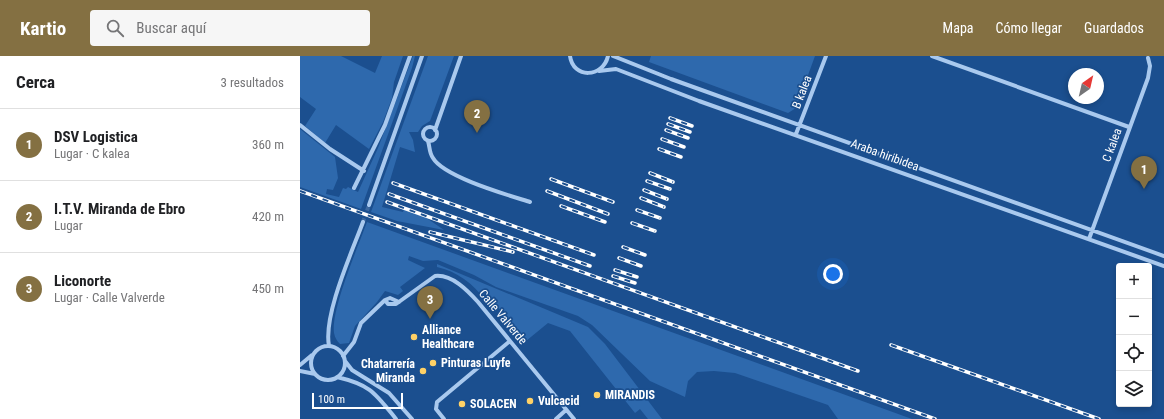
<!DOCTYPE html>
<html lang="es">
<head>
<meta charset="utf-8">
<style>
	:root { --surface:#fff; --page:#f6f6f6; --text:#202124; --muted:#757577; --line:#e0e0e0; --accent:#847042 }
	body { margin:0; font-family:"Roboto Condensed",sans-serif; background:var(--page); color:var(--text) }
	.controls { position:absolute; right:12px; bottom:12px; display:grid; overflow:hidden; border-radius:4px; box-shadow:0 2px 6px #0003 }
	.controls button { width:36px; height:36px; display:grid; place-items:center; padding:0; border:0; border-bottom:1px solid var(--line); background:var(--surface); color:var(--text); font:20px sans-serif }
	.compass { position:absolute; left:768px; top:12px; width:36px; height:36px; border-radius:50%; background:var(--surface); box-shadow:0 2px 6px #0003; rotate:34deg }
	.scale { position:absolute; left:12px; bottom:10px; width:91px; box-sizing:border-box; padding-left:4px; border:2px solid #fff; border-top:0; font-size:11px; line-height:14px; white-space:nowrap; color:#fff; -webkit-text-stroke:3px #1b4f8f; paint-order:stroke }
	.you { position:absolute; left:533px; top:218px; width:14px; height:14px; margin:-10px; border:3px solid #fff; border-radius:50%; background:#1a73e8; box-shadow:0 0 0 6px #1a73e833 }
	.badge { display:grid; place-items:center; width:26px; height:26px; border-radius:50%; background:var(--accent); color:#fff; font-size:13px; font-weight:700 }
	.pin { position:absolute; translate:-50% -33px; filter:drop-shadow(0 1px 2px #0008) }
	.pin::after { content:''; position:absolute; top:21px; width:14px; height:12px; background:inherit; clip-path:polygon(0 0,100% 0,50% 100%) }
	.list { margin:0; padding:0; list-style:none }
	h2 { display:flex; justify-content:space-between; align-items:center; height:52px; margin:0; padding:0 16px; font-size:17px }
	h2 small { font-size:13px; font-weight:400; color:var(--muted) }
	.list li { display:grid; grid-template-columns:26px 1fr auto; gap:12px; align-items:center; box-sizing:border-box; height:72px; padding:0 16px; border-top:1px solid var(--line) }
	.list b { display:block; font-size:15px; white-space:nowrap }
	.list p { margin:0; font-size:13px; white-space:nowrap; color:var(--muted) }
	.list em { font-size:13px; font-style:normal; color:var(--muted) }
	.icon { flex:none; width:22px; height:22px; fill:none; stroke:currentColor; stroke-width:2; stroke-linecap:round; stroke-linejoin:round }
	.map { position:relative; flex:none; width:864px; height:363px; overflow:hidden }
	header { display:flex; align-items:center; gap:24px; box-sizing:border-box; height:56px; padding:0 20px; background:var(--accent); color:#fff }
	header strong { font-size:19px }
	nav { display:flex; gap:22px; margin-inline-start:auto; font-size:14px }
	.search { width:280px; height:36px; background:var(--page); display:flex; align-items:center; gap:10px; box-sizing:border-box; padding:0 14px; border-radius:4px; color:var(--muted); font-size:15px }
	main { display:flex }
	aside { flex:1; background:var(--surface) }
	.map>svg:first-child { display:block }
	.green { fill:#2e69ad }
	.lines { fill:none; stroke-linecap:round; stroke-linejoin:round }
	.minor-tunnel { stroke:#3d69a0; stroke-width:4; stroke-dasharray:4 2; stroke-linecap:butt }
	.minor { stroke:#a9c9ee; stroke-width:4 }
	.rail-casing { stroke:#fff; stroke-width:3.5 }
	.rail { stroke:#1b4f8f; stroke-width:2; stroke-dasharray:6; stroke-linecap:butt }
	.poi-dot { fill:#ffd166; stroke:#1b4f8f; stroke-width:1.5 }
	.labels { text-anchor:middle; stroke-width:3.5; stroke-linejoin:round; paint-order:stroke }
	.street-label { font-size:12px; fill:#fff; stroke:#1b4f8f }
	.poi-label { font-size:12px; font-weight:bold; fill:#fff; stroke:#1b4f8f; text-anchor:start }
</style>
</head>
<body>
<header>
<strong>Kartio</strong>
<div class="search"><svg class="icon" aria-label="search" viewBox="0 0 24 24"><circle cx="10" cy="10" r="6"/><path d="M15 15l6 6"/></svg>Buscar aquí</div>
<nav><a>Mapa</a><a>Cómo llegar</a><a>Guardados</a></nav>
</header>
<main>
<aside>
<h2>Cerca<small>3 resultados</small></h2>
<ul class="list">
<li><span class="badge">1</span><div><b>DSV Logistica</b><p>Lugar · C kalea</p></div><em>360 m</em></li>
<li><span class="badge">2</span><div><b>I.T.V. Miranda de Ebro</b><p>Lugar</p></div><em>420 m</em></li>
<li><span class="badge">3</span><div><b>Liconorte</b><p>Lugar · Calle Valverde</p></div><em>450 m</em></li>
</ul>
</aside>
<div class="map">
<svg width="864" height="363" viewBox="0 0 864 363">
	<rect width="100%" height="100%" fill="#1b4f8f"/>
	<path class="green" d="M0,0H41L75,17L82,0H103L94,26L92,42L83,66L69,93L36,69L25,87L5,70L16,53L0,41Z
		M113,0H115L112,12L61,153L0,131V73L35,101L38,122L33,134L27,133L26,138L39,141L43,132L46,133L48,131L58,136L78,92Z
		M128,0H154L130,65L122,70L118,76H109L113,84L115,96L100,91L82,151L103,156L104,153L125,161L144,174L97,165L71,156Z
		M351,0H515L496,52L488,57L349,6Z
		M67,166L612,363H538L528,349L435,317L414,315L397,316L388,325L385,341L350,325L292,269L278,260L196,231L174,219L138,204L123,205L109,200L108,204L125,212L100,231L103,235L98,239L85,235L77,246L55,270L49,287L40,288C37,285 35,282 34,277C31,253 58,191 67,166Z
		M137,208L288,271L305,288L362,363H348L340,353L335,357L270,275L248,267L226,285L188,239L185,244C174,228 156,215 137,211Z"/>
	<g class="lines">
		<path class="minor-tunnel" d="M63,166L69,149"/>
		<path class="minor" d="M270,0C273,23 303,22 308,0
			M313,0L371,23L864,200
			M632,0L829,71
			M299,15L316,13L399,45L864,210
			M0,69L30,93L64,115
			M123 78a7 7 0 1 1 14 0a7 7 0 1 1-14 0Z
			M135,74L161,0
			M496,78L526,0
			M128,85C130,91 129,97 133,102C144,121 208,139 230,146
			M54,132L85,69L110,0
			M69,149L122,0
			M789,183L848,22L850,10L848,2
			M99,246L90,242L85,244L88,248H96L135,220C152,218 168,235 178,246L274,363
			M29,290C23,259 52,196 63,166
			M11 307a17 17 0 1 1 34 0a17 17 0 1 1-34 0Z
			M43,300L54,286L61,267L85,244
			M45,305L52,314L89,337L112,363
			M0,309L12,299
			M0,315L15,318
			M37,321C71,329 75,337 96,363
			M144,363L136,353L137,346L210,285
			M256,363L266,354"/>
		<g class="rail-casing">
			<path id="rail" d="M370,62L392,70
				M368,68L390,76
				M366,74L388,82
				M362,83L384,91
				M359,93L381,101
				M350,117L373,126
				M251,123L313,146
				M347,125L370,133
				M93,127L294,199
				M344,134L367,143
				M0,135L635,363
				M247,135L308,158
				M89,138L290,210
				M341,142L364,151
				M87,146L558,315
				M261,150L305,166
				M337,154L360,162
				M332,167L355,175
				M130,176L213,196
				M323,191L345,199
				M319,202L341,210
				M315,214L337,221
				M313,220L335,227
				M591,289L799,363"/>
		</g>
		<use href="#rail" class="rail"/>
	</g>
	<g class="poi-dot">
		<circle cx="114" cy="281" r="4"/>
		<circle cx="133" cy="307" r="4"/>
		<circle cx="123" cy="315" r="4"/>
		<circle cx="297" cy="339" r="4"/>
		<circle cx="230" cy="345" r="4"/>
		<circle cx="162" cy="348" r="4"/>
	</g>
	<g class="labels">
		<g class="street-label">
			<text transform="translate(502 36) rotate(-69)" y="4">B kalea</text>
			<text transform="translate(812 89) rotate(-70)" y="4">C kalea</text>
			<text transform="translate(585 99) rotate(20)" y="4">Araba hiribidea</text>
			<text transform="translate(203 261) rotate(50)" y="4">Calle Valverde</text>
		</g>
		<g class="poi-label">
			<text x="122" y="278">Alliance<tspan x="122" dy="14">Healthcare</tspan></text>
			<text x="141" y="311">Pinturas Luyfe</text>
			<text x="115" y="312" text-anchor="end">Chatarrería<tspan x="115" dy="14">Miranda</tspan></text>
			<text x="305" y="343">MIRANDIS</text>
			<text x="238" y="349">Vulcacid</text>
			<text x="170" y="352">SOLACEN</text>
		</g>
	</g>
</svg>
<div class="controls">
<button>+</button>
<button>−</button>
<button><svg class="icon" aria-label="locate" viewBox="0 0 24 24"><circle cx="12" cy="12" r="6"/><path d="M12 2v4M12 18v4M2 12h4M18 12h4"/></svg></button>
<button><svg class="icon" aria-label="layers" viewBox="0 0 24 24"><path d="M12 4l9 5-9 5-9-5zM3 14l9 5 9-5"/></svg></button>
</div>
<svg class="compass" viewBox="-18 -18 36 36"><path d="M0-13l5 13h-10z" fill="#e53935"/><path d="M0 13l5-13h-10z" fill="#757577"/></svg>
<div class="scale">100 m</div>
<div class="you"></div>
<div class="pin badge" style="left:844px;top:133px">1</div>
<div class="pin badge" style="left:177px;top:77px">2</div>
<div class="pin badge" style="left:130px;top:263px">3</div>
</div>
</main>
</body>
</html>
